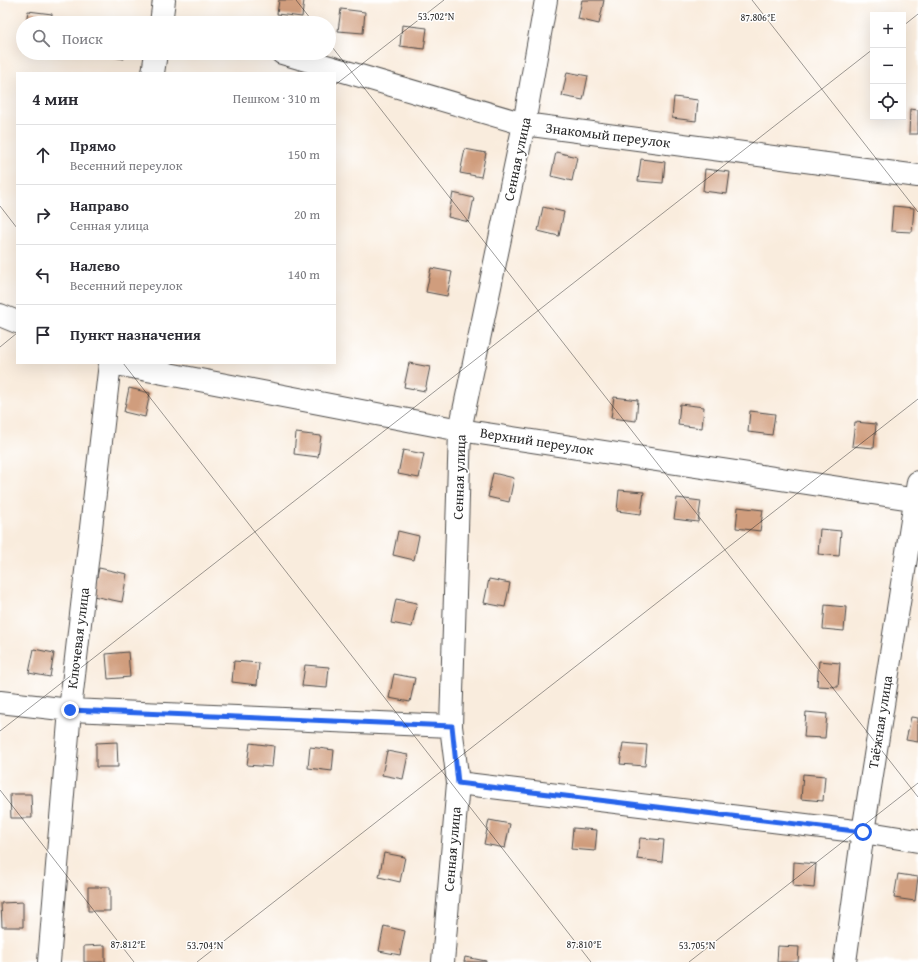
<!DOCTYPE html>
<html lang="ru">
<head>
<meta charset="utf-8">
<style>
	:root { --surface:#fff; --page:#f2f2f3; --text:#2b2b33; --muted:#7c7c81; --line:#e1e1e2 }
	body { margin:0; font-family:"Gentium Book Plus",serif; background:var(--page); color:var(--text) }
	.controls { position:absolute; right:12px; top:12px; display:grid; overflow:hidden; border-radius:0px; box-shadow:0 4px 16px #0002 }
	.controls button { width:36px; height:36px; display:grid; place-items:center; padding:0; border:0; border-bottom:1px solid var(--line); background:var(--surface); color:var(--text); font:20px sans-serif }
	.stop { position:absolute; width:12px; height:12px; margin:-9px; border:3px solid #2563eb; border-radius:50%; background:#fff }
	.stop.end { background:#2563eb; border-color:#fff; box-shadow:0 1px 4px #0008 }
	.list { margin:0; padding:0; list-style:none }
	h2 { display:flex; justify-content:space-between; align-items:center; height:52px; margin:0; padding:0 16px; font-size:17px }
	h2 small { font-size:13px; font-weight:400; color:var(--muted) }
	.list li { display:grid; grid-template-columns:26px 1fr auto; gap:12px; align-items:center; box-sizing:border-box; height:60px; padding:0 16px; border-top:1px solid var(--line) }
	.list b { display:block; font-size:15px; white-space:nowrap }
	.list p { margin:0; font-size:13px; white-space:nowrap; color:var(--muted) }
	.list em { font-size:13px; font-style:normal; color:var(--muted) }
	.icon { flex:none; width:22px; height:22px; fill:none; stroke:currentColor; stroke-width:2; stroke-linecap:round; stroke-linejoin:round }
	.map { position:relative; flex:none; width:918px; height:962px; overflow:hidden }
	.search { position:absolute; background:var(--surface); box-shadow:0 4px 16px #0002; left:16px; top:16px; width:320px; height:44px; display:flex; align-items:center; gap:10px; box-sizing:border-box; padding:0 14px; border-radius:22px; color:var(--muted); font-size:15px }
	.panel { position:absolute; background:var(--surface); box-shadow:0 4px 16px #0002; left:16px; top:72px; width:320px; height:292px; border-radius:0px }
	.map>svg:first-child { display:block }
	.building { fill:#d09d7d }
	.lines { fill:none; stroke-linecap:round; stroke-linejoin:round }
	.minor-casing { stroke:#4a4846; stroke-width:24 }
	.minor { stroke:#fff; stroke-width:22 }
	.route { stroke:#2563eb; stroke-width:5 }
	.ticks { fill:none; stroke:#2b2b2b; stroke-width:1; stroke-opacity:0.45 }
	.labels { text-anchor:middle; stroke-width:3; stroke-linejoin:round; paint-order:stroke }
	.street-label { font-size:14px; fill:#2b2b2b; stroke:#fff }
	.ticks-label { font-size:10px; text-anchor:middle; fill:#2b2b2b; stroke:#fff; stroke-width:3; stroke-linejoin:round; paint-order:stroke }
</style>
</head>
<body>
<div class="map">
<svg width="918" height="962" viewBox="0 0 918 962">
	<rect width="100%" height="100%" fill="#fff"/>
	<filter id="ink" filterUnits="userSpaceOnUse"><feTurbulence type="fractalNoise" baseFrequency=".025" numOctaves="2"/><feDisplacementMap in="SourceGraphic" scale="8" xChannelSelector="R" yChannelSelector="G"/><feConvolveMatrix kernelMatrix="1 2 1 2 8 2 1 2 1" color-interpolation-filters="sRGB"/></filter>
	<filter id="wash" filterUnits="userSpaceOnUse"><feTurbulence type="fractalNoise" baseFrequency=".012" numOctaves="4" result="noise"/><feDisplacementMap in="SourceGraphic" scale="16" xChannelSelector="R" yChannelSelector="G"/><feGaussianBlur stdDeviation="0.9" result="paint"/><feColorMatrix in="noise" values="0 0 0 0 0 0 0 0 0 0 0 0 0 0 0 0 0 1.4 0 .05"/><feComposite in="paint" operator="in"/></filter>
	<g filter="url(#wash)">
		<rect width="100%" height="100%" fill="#f9ecdd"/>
		<g id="blocks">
			<path class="building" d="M279,0H304L302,17L277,14Z
				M582,0H604L599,24L578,19Z
				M341,9L365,12L363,33L338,31Z
				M28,11L52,14L51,23H26Z
				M402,25L427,28L424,49L400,46Z
				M103,53H125L124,59L103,55Z
				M567,72L588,76L583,100L562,96Z
				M674,97L698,100L696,121L672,118Z
				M910,109L918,110V134H909Z
				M465,149L486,153L481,177L460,173Z
				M556,152L577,157L572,181L551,176Z
				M641,159L665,162L663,183L638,181Z
				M705,169L730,172L727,194L703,191Z
				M453,193L474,198L469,222L448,217Z
				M893,206L914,208L912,232L891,231Z
				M543,207L564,212L559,236L538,231Z
				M431,268L452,272L447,296L426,292Z
				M409,363L430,367L425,391L404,387Z
				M129,388L150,393L145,417L124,412Z
				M614,397L638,400L636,421L611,418Z
				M680,404L704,407L702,428L678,425Z
				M750,411L775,414L772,435L748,432Z
				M855,422L876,424L874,448L852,446Z
				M296,433L321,436L318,457L294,454Z
				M403,450L424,454L419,478L398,474Z
				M493,473L514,478L509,502L488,497Z
				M619,490L644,492L641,514L617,511Z
				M677,498L701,501L698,522L674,519Z
				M738,507L763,510L760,531L736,528Z
				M820,529L841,531L839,556L818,554Z
				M398,531L419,536L414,560L393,555Z
				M99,568L127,574L122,602L93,596Z
				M489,579L510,583L505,607L484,603Z
				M396,599L417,603L412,627L391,623Z
				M825,605L846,607L844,631L823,629Z
				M34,649L54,653L50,677L29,673Z
				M128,652L130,677L108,679L106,654Z
				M234,661L259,663L257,685L232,682Z
				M819,661L840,663L838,687L817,686Z
				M305,665L329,667L327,688L302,686Z
				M394,674L415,678L410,702L389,698Z
				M806,712L827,714L825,738L804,737Z
				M911,717L918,718V742L906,740Z
				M117,742L118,767H96V743Z
				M250,743L274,746L272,767L247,765Z
				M623,743L647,745L645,766L620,764Z
				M310,747L334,750L332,771L308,768Z
				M387,751L408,755L403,779L382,775Z
				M803,774L825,776L823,801L801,799Z
				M10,794H31L32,818H11Z
				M489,820L510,824L505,848L484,844Z
				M573,828L597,830L595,851L571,849Z
				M640,838L664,840L662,862L637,859Z
				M384,853L405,857L400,882L379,877Z
				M794,862L816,864L814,888L793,886Z
				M898,874L918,877L915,901L894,898Z
				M88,887H110V911H88Z
				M23,902V927H2L1,903Z
				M384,926L405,931L400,955L379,951Z
				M105,945V962H84V946Z
				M778,946L799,947L798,962H777Z
				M465,957L486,961V962H464Z"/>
		</g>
	</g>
	<g filter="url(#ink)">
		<use href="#blocks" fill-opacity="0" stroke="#4a4846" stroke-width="1"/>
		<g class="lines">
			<g class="minor-casing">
				<path id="minor" d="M161,23L164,0
					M282,53L524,124L918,176
					M153,73L156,53
					M0,315L17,322
					M111,363L460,430L918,500
					M0,702L70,710L451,726
					M458,783L863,832L918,841
					M49,962L70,710L110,363
					M443,962L458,783L451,726L460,430L524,124L546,0
					M845,962L863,832L918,482"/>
			</g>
			<use href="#minor" class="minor"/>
		</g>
	</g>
	<g class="lines" filter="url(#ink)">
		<path class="route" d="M70,710L452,726L458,783L863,832"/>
	</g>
	<path class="ticks" d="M296,0L314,23M752,0L918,212M903,26L918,14M329,43L918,797M335,85L444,0M0,206L17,228M0,347L17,333M123,363L591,962M0,731L873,49M0,790L134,962M197,962L918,399M689,962L918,783"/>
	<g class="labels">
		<g class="street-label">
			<text transform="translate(608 135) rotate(7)" y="5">Знакомый переулок</text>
			<text transform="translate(517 159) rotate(-78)" y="5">Сенная улица</text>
			<text transform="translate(537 441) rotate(9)" y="5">Верхний переулок</text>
			<text transform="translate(459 477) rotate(-88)" y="5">Сенная улица</text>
			<text transform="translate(78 638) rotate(-83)" y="5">Ключевая улица</text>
			<text transform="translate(880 722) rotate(-81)" y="5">Таёжная улица</text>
			<text transform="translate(452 849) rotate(-85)" y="5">Сенная улица</text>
		</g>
	</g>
	<g class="ticks-label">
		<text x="436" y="20">53.702°N</text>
		<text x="758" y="21">87.806°E</text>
		<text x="128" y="948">87.812°E</text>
		<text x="584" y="948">87.810°E</text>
		<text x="205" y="949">53.704°N</text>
		<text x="697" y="949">53.705°N</text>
	</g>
</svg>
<div class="controls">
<button>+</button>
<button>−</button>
<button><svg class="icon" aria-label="locate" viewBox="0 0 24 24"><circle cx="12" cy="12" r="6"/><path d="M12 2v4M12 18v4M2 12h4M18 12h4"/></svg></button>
</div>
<div class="stop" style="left:863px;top:832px"></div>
<div class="stop end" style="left:70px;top:710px"></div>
<div class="search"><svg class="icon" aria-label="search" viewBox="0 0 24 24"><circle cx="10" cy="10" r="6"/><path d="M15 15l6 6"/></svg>Поиск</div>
<section class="panel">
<h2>4 мин<small>Пешком · 310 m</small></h2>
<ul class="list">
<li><svg class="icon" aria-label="ahead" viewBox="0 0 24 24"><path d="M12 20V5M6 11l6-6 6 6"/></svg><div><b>Прямо</b><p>Весенний переулок</p></div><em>150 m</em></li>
<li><svg class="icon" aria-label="right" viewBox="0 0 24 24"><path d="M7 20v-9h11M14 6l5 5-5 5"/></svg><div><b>Направо</b><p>Сенная улица</p></div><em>20 m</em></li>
<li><svg class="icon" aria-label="left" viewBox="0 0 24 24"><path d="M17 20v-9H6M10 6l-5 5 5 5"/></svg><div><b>Налево</b><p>Весенний переулок</p></div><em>140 m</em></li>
<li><svg class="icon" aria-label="arrive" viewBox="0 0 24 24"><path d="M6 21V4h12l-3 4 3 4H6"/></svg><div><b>Пункт назначения</b></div></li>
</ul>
</section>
</div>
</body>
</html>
